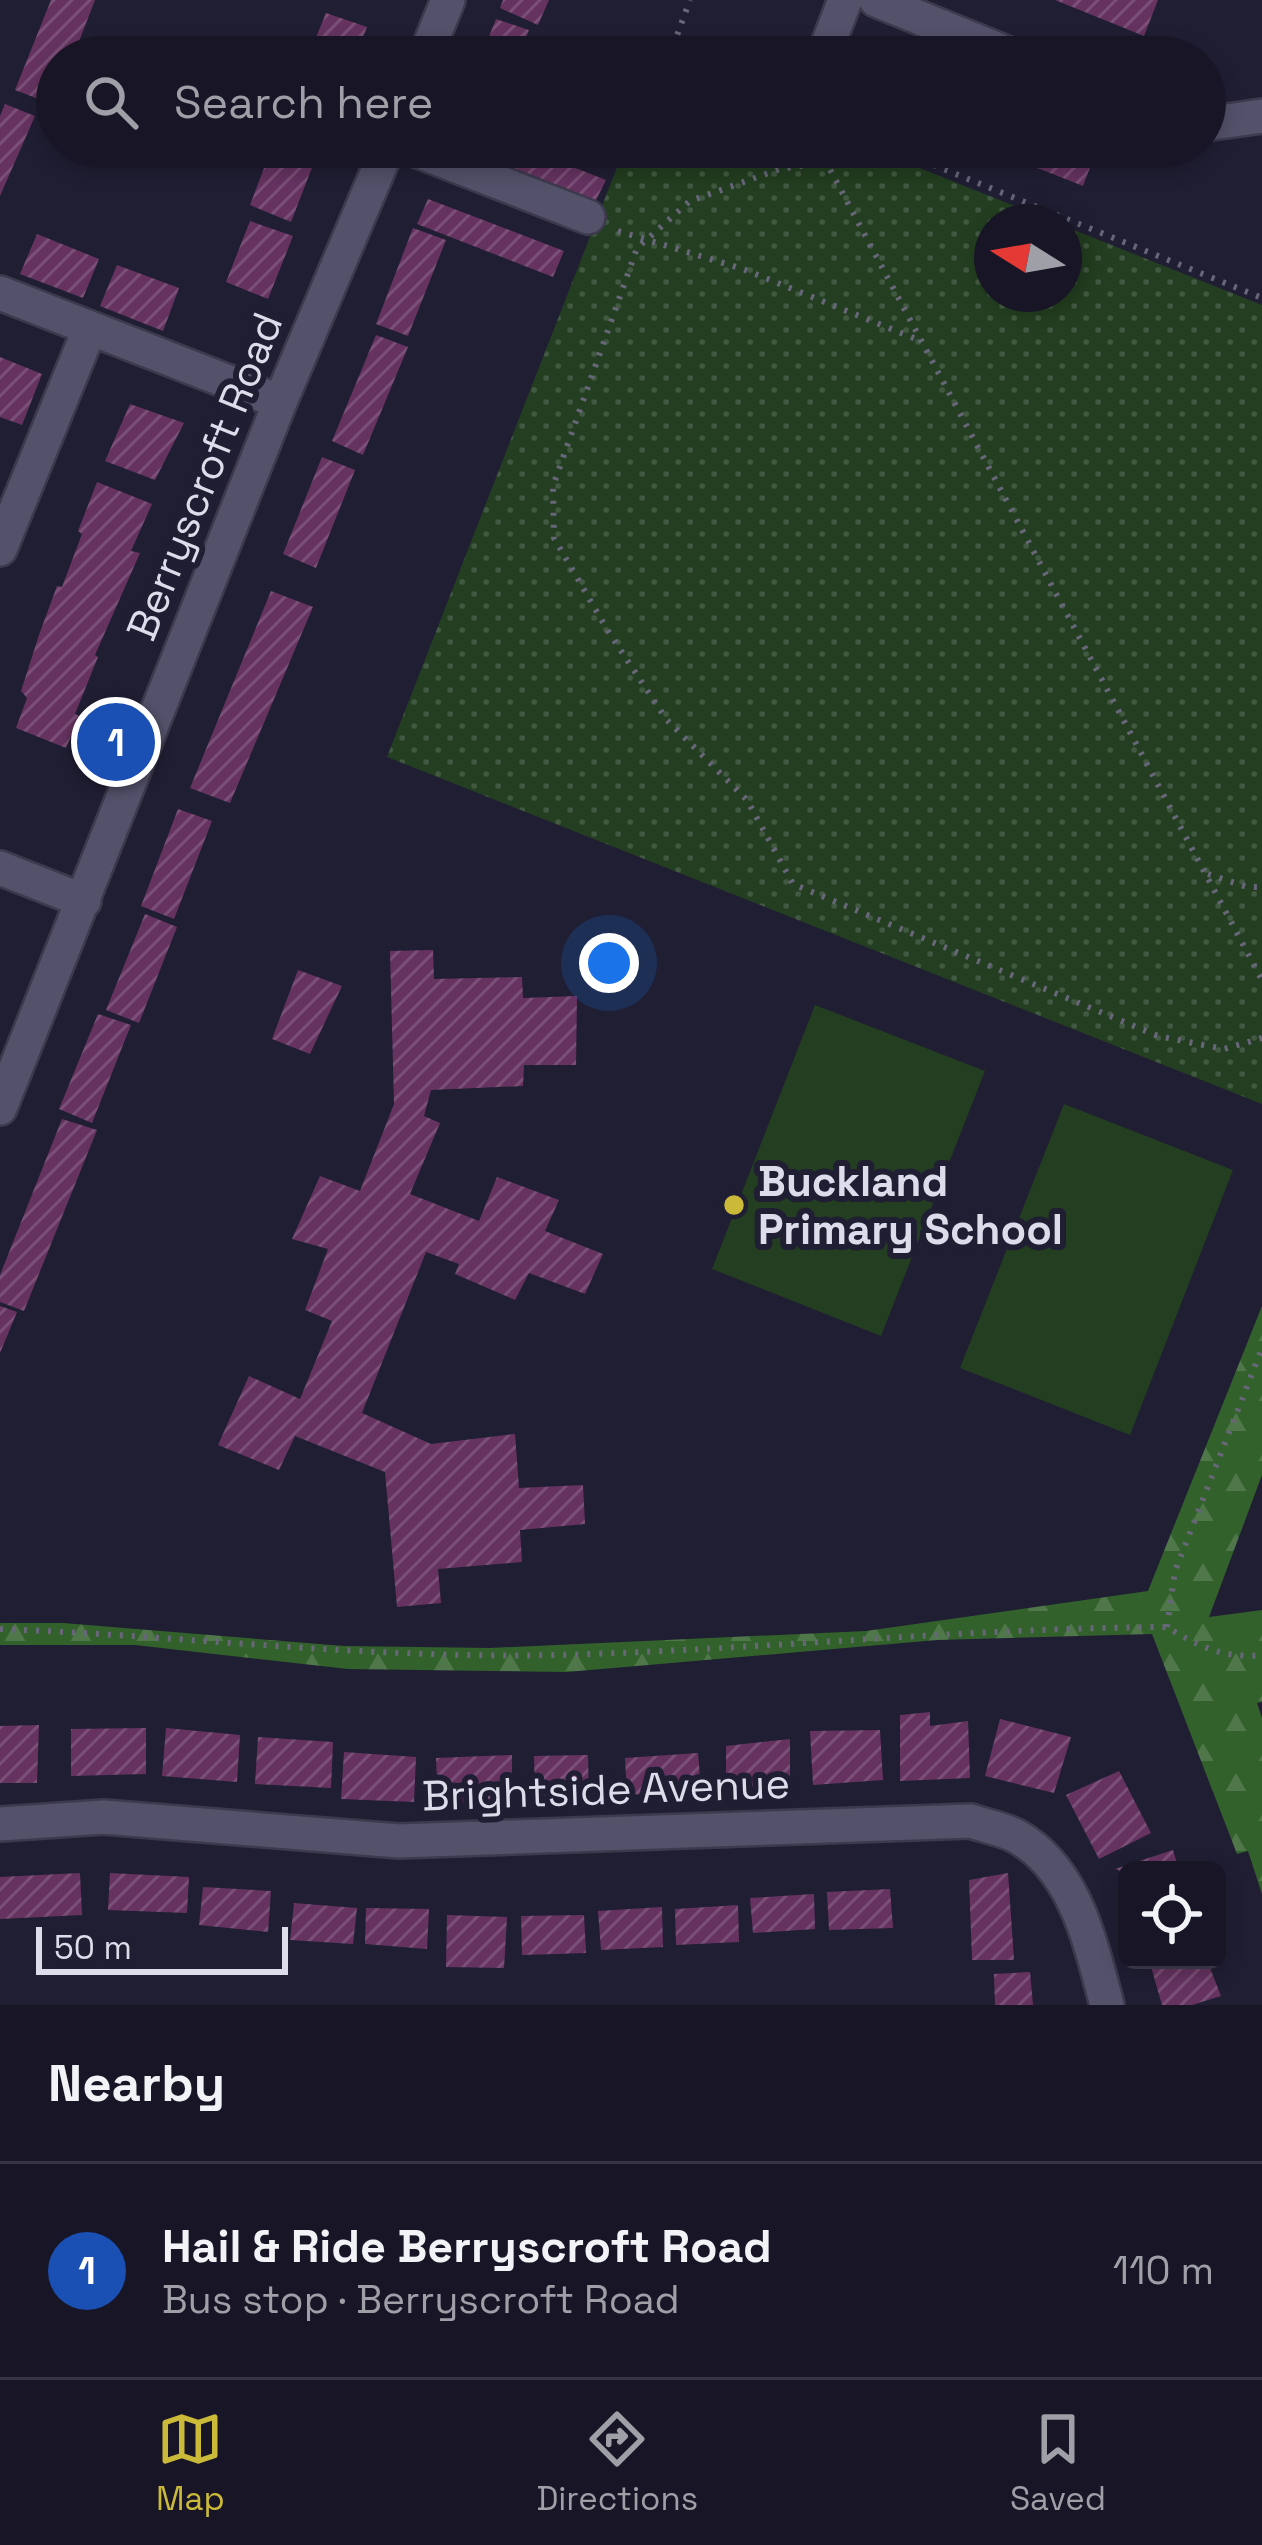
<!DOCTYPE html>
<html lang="en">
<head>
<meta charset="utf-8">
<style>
	:root { --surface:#181626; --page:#211f2e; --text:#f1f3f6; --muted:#9f9fa7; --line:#363543; --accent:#cbba39 }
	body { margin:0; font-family:"Space Grotesk",sans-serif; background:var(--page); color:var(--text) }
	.controls { position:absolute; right:36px; bottom:36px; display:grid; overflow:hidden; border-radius:18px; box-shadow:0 6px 18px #0003 }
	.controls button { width:108px; height:108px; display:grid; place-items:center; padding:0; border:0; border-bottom:3px solid var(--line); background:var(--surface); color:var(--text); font:60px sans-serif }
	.compass { position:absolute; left:974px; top:204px; width:108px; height:108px; border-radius:50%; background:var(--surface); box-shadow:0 6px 18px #0003; rotate:281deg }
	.scale { position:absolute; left:36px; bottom:30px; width:252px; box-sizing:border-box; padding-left:12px; border:6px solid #dddceb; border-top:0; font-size:33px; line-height:42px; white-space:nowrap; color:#dddceb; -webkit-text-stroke:9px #201e33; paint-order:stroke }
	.you { position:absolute; left:609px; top:963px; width:42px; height:42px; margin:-30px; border:9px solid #fff; border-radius:50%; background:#1a73e8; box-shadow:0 0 0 18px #1a73e833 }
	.badge { display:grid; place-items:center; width:78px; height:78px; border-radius:50%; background:var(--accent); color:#fff; font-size:39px; font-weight:700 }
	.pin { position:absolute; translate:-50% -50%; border:6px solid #fff; box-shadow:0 3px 12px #0006 }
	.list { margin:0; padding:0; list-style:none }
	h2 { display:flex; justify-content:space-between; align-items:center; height:156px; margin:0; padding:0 48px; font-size:51px }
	h2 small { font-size:39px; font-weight:400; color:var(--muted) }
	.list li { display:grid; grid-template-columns:78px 1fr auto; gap:36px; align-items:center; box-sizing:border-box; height:216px; padding:0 48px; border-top:3px solid var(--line) }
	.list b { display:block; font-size:45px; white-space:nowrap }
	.list p { margin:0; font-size:39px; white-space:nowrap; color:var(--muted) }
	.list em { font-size:39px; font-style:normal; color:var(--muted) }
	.icon { flex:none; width:66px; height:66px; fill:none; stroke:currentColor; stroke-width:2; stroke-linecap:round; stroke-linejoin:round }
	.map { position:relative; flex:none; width:1262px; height:2005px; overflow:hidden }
	.search { position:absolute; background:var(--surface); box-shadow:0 6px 18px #0003; left:36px; right:36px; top:36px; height:132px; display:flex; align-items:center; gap:30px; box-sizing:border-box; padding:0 42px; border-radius:66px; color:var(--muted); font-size:45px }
	.sheet { height:372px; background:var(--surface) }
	nav { display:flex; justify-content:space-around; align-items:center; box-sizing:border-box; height:168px; border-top:3px solid var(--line); background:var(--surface); font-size:33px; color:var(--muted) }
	nav a { display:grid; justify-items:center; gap:6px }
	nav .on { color:var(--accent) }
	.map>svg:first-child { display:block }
	.grass { fill:url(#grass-dots) }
	.forest { fill:url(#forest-firs) }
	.garden { fill:#233e20 }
	.building { fill:url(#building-hatch) }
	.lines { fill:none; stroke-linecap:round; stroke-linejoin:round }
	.minor-casing { stroke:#3d3a4d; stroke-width:38 }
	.path { stroke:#686779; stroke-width:6; stroke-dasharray:3 9; stroke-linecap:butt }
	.minor { stroke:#54526b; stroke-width:33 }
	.poi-dot { fill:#cbba39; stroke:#201e33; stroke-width:4.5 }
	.labels { text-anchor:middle; stroke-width:12; stroke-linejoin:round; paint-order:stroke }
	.street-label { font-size:42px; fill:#dddceb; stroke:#201e33 }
	.poi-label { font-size:42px; font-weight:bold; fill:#dddceb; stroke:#201e33; text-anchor:start }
</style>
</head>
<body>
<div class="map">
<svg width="1262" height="2005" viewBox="0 0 1262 2005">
	<defs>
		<pattern id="grass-dots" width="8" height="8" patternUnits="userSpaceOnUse" patternTransform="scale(3)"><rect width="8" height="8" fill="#233e20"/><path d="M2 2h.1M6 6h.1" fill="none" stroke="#425941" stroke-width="1.8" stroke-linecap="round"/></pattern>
		<pattern id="forest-firs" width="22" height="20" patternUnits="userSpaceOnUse" patternTransform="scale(3)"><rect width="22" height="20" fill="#32612b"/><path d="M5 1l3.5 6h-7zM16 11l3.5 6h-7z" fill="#4f774a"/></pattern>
		<pattern id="building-hatch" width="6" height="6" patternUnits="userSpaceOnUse" patternTransform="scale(3)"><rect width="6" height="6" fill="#663361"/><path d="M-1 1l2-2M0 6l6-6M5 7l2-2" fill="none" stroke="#7b5078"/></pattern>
	</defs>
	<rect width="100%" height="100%" fill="#201e33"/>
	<path class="grass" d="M625,147H867L1055,222H992V294H1064V226L1262,305V1104L387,757Z"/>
	<path class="forest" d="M1262,1306V1475L1209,1617L1262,1610V1702L1257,1703L1262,1718V1894L1248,1851L1237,1854L1152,1634L937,1640L567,1672L348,1669L135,1645H0V1623H63L344,1646L490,1648L866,1631L1148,1591Z"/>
	<path class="garden" d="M815,1005L985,1071L881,1336L712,1269Z
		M1064,1104L1233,1170L1130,1435L960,1368Z"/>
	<path class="building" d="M51,0H95L73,57H57L54,105L15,90Z
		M503,0H549L538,25L500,8Z
		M1055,0H1158L1144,36Z
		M326,13L367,27L355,57H308Z
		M496,19L529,30L518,57H481Z
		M5,104L35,116L0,196V116Z
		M272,147H320L291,222L250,205Z
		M453,147H522L606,180L594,204Z
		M984,147H1098L1083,186Z
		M428,199L564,251L553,277L417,224Z
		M250,221L293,236L268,299L226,282Z
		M413,228L446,240L408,336L376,324Z
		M37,234L99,259L83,298L20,274Z
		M117,265L179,288L163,331L100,306Z
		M376,335L408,347L363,455L332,441Z
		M0,357L42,374L22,425L0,417Z
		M130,404L184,423L155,480L105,461Z
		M322,457L355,470L316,568L283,554Z
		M97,482L152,504L131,551L140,553L95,655L98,657L75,714L80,716L66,748L16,728L27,698L21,691L39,635L57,586L62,587L82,534L78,531Z
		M271,591L313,607L230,803L190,788Z
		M178,809L212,821L174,919L141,906Z
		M145,914L177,927L139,1023L106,1010Z
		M433,950L434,979L522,977L523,998L577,996L576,1065H524L523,1086L431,1090L424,1116L440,1123L410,1194L479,1221L497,1177L559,1200L545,1231L603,1254L585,1294L529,1273L515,1300L455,1274L459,1264L426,1252L362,1413L431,1444L515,1434L519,1488L583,1485L585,1524L520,1530L522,1562L438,1569L441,1603L397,1607L385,1472L295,1436L279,1470L218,1445L249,1376L300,1399L332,1321L305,1310L328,1249L292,1239L320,1176L360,1191L394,1104L390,951Z
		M298,970L342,986L310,1054L272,1039Z
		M98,1014L131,1025L92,1123L59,1109Z
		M62,1119L97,1130L24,1311L0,1302V1275Z
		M0,1306L17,1312L0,1353Z
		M930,1712V1726L968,1721L970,1778L900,1781V1715Z
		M1000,1719L1071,1737L1054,1793L985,1776Z
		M39,1725L37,1783H0V1726Z
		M146,1728V1774L71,1776V1729Z
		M166,1728L240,1735L237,1782L162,1776Z
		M880,1730L883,1780L813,1785L810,1731Z
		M258,1737L333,1742L331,1788L255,1784Z
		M790,1739V1784L726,1788V1746Z
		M344,1752L416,1757L414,1802L341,1799Z
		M698,1753L701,1790L627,1795L625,1758Z
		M512,1755V1800L438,1804L436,1758Z
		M588,1755L589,1797L535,1799L534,1756Z
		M1119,1771L1151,1833L1099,1859L1066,1795Z
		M1173,1850L1179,1870H1127L1126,1891L1119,1870L1115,1869Z
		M80,1873L82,1915L0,1919V1877Z
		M110,1873L189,1877L187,1913L108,1910Z
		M1008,1873L1014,1960H972L969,1880Z
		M203,1887L271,1891L268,1932L199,1925Z
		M890,1889L893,1928L829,1930L827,1892Z
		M814,1894L815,1929L753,1933L750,1898Z
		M294,1903L357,1908L353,1944L290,1940Z
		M738,1905L739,1942L676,1945L675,1909Z
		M662,1907L663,1947L601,1950L598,1911Z
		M366,1908L429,1909L427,1949L365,1944Z
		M447,1915L507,1917L504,1968L446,1967Z
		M584,1915L586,1953L522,1955L521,1916Z
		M1149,1960H1207L1221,1996L1192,2005H1162Z
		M1030,1972L1033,2005H995L994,1974Z"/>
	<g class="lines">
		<g class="minor-casing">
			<path id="minor" d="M876,0L1016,57
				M425,57L448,0
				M823,57L845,0
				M1205,124L1262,116
				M408,147L588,217
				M0,293L280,402
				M0,549L90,328
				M0,868L84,901
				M0,1108L280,402L388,147
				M0,1824L104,1817L399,1841L971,1821C985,1826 1003,1829 1016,1836C1076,1869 1091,1945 1107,2005"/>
		</g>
		<path class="path" d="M669,57L690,0
			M825,147L826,162L1262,980
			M889,147L1262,298
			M826,162L780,169L690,201L637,248L553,486L554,538L608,631L666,719L747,800L793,884L1158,1036L1224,1049L1262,1038
			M618,231L743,269L921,341
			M1208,874L1247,887H1262
			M1167,1627L1175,1571L1262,1348
			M0,1629C186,1636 370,1659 556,1655C760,1650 963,1628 1167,1627C1197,1646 1226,1659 1262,1655"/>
		<use href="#minor" class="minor"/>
	</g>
	<circle class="poi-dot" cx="734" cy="1205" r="12"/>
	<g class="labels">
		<g class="street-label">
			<text transform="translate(204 476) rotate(-68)" y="15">Berryscroft Road</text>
			<text transform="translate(606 1789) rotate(-2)" y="15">Brightside Avenue</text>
		</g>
		<g class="poi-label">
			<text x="758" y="1196">Buckland<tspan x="758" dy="48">Primary School</tspan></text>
		</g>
	</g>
</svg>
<div class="controls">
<button><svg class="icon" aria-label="locate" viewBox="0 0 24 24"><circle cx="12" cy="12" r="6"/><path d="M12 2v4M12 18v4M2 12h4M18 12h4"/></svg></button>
</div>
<svg class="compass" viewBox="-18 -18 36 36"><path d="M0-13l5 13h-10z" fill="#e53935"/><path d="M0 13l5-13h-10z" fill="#9f9fa7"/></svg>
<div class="scale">50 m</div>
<div class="you"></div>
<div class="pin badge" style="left:116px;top:742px;background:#1a4fb4">1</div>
<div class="search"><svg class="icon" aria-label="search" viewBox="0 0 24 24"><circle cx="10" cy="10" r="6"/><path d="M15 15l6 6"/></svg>Search here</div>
</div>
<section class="sheet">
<h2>Nearby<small></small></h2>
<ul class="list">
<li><span class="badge" style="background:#1a4fb4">1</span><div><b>Hail &amp; Ride Berryscroft Road</b><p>Bus stop · Berryscroft Road</p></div><em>110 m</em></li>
</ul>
</section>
<nav>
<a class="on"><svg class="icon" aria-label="map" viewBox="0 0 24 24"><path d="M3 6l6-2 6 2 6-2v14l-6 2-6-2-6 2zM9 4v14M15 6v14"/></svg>Map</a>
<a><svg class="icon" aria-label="directions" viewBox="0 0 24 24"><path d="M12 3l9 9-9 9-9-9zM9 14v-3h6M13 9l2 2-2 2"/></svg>Directions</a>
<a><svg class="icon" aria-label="saved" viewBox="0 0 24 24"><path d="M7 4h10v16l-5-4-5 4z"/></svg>Saved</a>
</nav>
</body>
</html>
